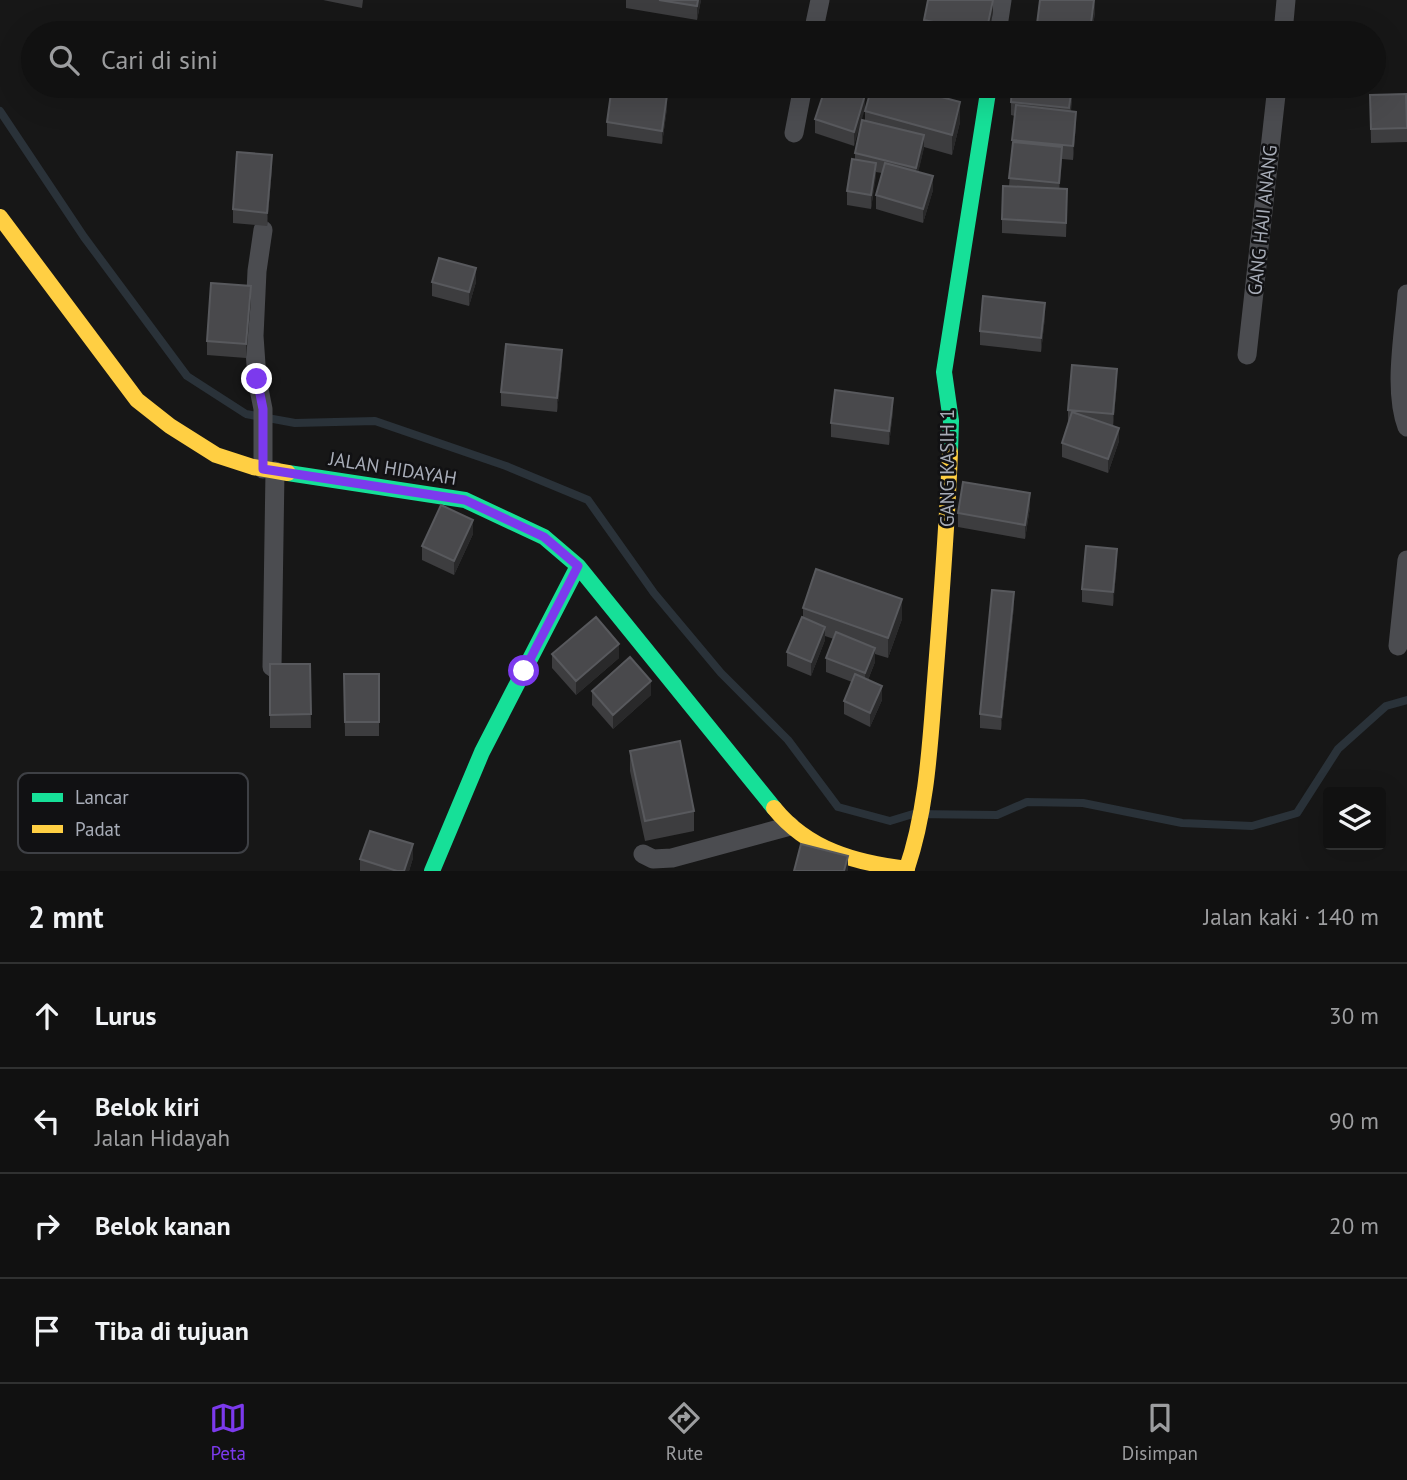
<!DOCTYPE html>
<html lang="id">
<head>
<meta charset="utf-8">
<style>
	:root { --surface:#111; --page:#1a1a1a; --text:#f1f3f6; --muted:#9c9d9f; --line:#303131; --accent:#7c3aed }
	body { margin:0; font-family:"PT Sans",sans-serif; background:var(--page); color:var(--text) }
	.controls { position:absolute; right:21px; bottom:21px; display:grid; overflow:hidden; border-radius:7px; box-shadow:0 7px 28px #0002 }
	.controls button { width:63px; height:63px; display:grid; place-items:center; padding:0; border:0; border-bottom:2px solid var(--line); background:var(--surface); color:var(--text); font:35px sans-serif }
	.stop { position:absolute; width:21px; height:21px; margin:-16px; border:5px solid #7c3aed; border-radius:50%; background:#fff }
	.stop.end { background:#7c3aed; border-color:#fff; box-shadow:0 2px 7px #0008 }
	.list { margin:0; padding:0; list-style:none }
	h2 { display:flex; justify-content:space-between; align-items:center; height:91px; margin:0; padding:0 28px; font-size:30px }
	h2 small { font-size:23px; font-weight:400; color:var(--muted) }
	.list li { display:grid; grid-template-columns:46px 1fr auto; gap:21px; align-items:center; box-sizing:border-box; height:105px; padding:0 28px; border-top:2px solid var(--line) }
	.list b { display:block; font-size:26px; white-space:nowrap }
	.list p { margin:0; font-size:23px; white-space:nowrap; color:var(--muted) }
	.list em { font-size:23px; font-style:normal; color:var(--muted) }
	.icon { flex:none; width:38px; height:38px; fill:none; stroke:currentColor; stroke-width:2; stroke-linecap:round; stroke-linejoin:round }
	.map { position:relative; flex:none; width:1407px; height:871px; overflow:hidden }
	.search { position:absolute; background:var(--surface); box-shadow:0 7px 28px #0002; left:21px; right:21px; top:21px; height:77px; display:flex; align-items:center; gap:18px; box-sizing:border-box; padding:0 24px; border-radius:38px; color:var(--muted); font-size:26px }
	.sheet { height:511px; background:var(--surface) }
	nav { display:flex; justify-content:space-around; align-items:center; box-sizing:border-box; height:98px; border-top:2px solid var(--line); background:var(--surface); font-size:19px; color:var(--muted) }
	nav a { display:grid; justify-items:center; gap:4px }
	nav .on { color:var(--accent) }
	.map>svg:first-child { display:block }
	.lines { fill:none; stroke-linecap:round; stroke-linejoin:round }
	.stream { stroke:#2a3239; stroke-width:8 }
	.street { stroke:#4b4c50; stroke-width:19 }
	.fast { stroke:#16e098; stroke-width:16 }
	.slow { stroke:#ffcf43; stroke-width:16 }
	.wall { fill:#3d3d3f }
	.shaded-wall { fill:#29292a }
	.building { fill:#49494c; stroke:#58595d; stroke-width:2 }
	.route { stroke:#7c3aed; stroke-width:9 }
	.labels { text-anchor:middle; stroke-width:5; stroke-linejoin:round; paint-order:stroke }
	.street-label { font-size:19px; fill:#a8adb8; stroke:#111113 }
	.key { fill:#111113; stroke:#3e4045; stroke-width:2 }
	.key-label { font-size:19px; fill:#a8adb8 }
</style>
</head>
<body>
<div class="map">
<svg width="1407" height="871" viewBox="0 0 1407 871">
	<rect width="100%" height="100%" fill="#171717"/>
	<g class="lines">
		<path class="stream" d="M0,111L84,237L187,376L246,414L295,423L375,421L506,466L588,500L654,593L721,673L788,740L838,807L890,821L913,814L997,815L1027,802L1083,803L1182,823L1252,826L1297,813L1338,749L1386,706L1407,700"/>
		<path class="street" d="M813,33L820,0
			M997,33L1002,0
			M1283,33L1286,0
			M794,133L803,86
			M263,230L257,271L254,336L257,379L263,409V469
			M1407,294C1404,333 1393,390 1407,427
			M1247,355L1277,86
			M1398,646L1407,560
			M272,667L275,471
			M643,854L653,859L672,858L790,826"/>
		<path class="fast" d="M950,452L951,421L944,372L989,86
			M288,473L465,500L544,537L578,566L774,808
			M432,871L482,752L578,566"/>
		<path class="slow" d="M0,217L137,400L170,426L216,455L253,467L288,473
			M774,808C808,850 856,863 907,869
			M906,871C927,811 930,744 935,681C941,605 947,529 950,452"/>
	</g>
	<path class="wall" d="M323,0H363L362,8Z
		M626,0H701L697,20L626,8Z
		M993,12L989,33H924V20Z
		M1095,12L1092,33H1037V24Z
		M1073,86L1071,111L1076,125L1073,160L1062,159L1059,189L1067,203L1066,237L1002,233V219L1009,186L1015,116L1011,115V102Z
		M865,95L854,146L815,133V119Z
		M1370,95L1407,108V142L1371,143Z
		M667,108L662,144L607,136V122Z
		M865,111L960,122L952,155L924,147L918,172L933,190L923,223L876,209V195L882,173L876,172L871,209L847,205V191L855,159V153L865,120Z
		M272,169L267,226L233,223V209Z
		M432,282H476L469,306L432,296Z
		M251,300L246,358L207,355V341Z
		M1045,317L1041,352L980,345V331Z
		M562,364L557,412L501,406V392Z
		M1117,383L1113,426L1119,441L1108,473L1062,457V443L1068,424V410Z
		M893,411L889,445L831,437V423Z
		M1030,507L1025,539L958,527V513Z
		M473,534L454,575L422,560V546Z
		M1117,563L1113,606L1082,602V589Z
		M1014,606L1001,730L980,728V714Z
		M803,608L902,619L888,658L875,654V662L868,680L882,700L870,727L844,714V701L852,682L826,672V658L834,639L825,636V640L811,676L787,666V652L803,617Z
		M552,654L619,658L576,695L552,668Z
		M270,664H310L311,728H270Z
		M344,674H379V736H345Z
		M592,691L651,695L613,729L592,705Z
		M630,751L694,811V831L645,841L630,771Z
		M413,858L409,871H360V859Z"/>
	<path class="shaded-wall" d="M698,0H701L697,20V6Z
		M993,0V12L989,33H986Z
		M1095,0V12L1092,33H1090Z
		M1072,86H1073V90L1069,122Z
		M667,95V108L662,144V131Z
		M865,95V109L854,146V132Z
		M960,102V122L952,155V135Z
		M1076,112V125L1073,160V146Z
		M924,135V148L916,182V168Z
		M1062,147V161L1059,197V183Z
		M272,155V169L267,226V213Z
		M876,163V177L871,209V195Z
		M933,176V190L923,223V209Z
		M476,268V282L469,306V292Z
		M251,286V300L246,358V344Z
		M1045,303V317L1041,352V338Z
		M562,350V364L557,412V398Z
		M1117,369V383L1113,428V414Z
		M893,398V411L889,445V431Z
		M1119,428V441L1108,473V459Z
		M1030,493V507L1025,539V525Z
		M473,520V534L454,575V561Z
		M1117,549V563L1113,606V592Z
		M1014,592V606L1001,730V717Z
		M902,599V619L888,658V638Z
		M825,627V640L811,676V662Z
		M619,644V658L576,695V681Z
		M875,648V662L865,687V673Z
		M651,681V695L613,729V715Z
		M882,686V700L870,727V713Z
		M413,844V858L409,871H404Z
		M848,856V871H844Z"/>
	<path class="building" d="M659,0H698L697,6Z
		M928,0H993L986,33L924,20Z
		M1040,0H1094L1090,31L1037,24Z
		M612,86L667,95L662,131L607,122Z
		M826,86H838L865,95L854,132L815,119Z
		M872,86H900L960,102L952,135L865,111Z
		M1012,86H1072L1069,108L1011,102Z
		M1406,94L1407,128L1371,129L1370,95Z
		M1016,105L1076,112L1073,146L1012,140Z
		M862,120L924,135L916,168L855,153Z
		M1013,142L1062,147L1059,183L1009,178Z
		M237,152L272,155L267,213L233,209Z
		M852,159L876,163L871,195L847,191Z
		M885,163L933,176L923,209L876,195Z
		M1003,186L1067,189L1066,223L1002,219Z
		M439,258L476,268L469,292L432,282Z
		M211,283L251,286L246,344L207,341Z
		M983,296L1045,303L1041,338L980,331Z
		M506,344L562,350L557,398L501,392Z
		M1072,365L1117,369L1113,414L1068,410Z
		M835,390L893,398L889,431L831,423Z
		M1072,412L1119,428L1108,459L1062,443Z
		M963,482L1030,493L1025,525L958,513Z
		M441,505L473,520L454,561L422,546Z
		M1086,546L1117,549L1113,592L1082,589Z
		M816,569L902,599L888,638L803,608Z
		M992,590L1014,592L1001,717L980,714Z
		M596,617L619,644L576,681L552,654Z
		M802,617L825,627L811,662L787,652Z
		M836,632L875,648L865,673L826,658Z
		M630,657L651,681L613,715L592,691Z
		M270,664H310L311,714L270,715Z
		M344,674H379V722H345Z
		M855,674L882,686L870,713L844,701Z
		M680,741L694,811L645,821L630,751Z
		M370,831L413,844L404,871H397L360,859Z
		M801,844L848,856L844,871H794Z"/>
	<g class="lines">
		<path class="route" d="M257,379L263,409V469L465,500L544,537L578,566L524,671"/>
	</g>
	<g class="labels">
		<g class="street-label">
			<text transform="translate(1262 220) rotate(-84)" y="7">GANG HAJI ANANG</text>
			<text transform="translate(393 468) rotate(9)" y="7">JALAN HIDAYAH</text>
			<text transform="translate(947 468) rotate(-90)" y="7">GANG KASIH 1</text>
		</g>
	</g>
	<rect x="18" y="773" width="230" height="80" rx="10" class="key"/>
	<rect x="32" y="793" width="31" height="9" fill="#16e098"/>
	<rect x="32" y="825" width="31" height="8" fill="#ffcf43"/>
	<g class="key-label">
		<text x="75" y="804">Lancar</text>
		<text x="75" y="836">Padat</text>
	</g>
</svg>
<div class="controls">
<button><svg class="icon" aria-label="layers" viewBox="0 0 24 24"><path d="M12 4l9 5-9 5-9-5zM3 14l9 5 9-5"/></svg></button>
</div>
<div class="stop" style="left:524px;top:671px"></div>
<div class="stop end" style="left:257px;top:379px"></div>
<div class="search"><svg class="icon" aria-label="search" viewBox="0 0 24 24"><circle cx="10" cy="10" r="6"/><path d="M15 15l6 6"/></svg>Cari di sini</div>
</div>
<section class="sheet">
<h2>2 mnt<small>Jalan kaki · 140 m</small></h2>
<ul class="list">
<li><svg class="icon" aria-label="ahead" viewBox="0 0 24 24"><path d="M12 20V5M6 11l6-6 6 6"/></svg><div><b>Lurus</b></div><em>30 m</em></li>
<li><svg class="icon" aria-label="left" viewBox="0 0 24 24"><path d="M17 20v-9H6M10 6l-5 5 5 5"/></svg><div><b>Belok kiri</b><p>Jalan Hidayah</p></div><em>90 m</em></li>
<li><svg class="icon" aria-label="right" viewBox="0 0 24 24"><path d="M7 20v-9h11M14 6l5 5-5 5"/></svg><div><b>Belok kanan</b></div><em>20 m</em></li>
<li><svg class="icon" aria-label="arrive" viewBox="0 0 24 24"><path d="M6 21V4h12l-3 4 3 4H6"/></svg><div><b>Tiba di tujuan</b></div></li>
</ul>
</section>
<nav>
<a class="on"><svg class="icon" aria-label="map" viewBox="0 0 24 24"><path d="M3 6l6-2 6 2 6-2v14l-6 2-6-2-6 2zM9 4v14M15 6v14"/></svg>Peta</a>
<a><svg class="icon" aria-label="directions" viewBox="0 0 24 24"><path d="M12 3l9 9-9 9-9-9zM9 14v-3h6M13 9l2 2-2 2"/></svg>Rute</a>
<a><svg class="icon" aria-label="saved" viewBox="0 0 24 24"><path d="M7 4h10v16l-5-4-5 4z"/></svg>Disimpan</a>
</nav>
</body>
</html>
